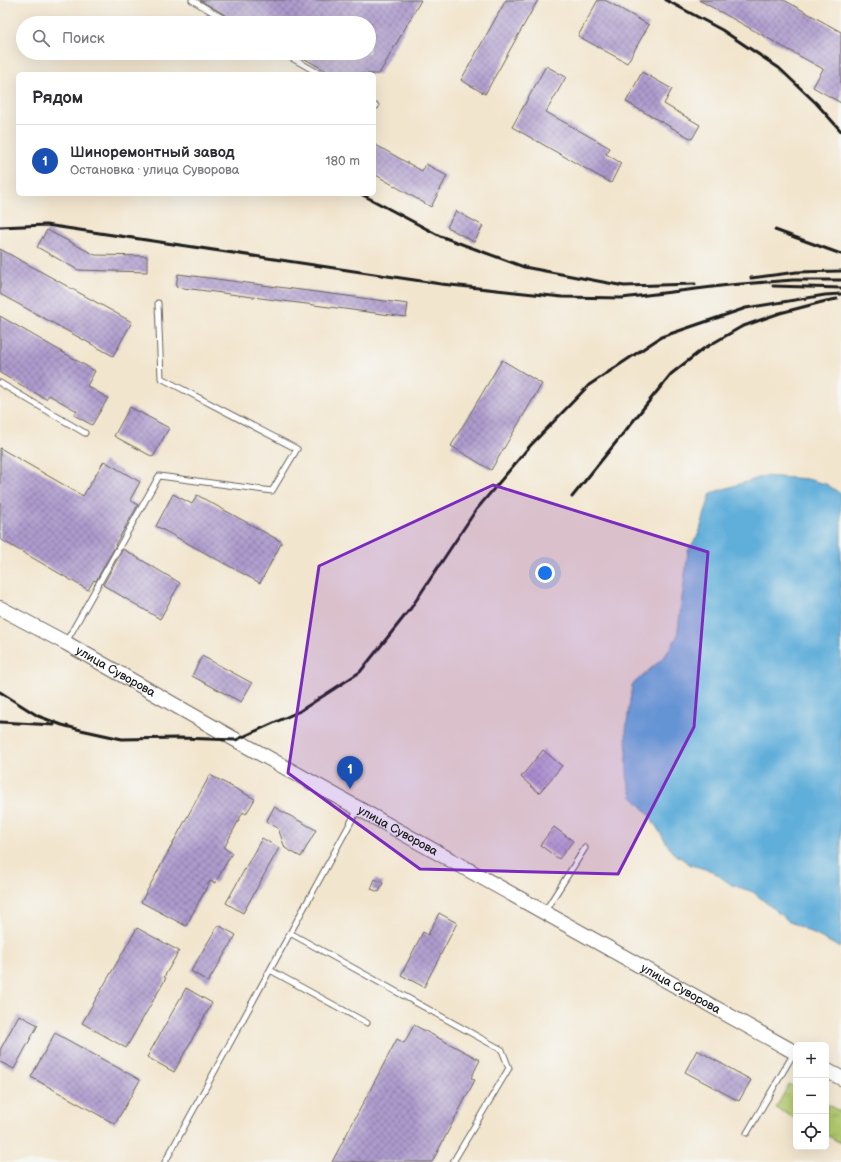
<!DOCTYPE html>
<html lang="ru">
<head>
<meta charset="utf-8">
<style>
	:root { --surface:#fff; --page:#f2f2f3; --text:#2b2b33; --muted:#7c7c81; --line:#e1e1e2; --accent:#c8321e }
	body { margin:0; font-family:"Balsamiq Sans",sans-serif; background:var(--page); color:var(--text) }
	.controls { position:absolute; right:12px; bottom:12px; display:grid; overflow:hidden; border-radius:6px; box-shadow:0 4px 16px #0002 }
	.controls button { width:36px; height:36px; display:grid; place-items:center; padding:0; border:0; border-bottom:1px solid var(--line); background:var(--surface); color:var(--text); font:20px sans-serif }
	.you { position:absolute; left:545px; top:573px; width:14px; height:14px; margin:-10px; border:3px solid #fff; border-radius:50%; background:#1a73e8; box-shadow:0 0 0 6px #1a73e833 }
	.badge { display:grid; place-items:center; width:26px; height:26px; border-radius:50%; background:var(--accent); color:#fff; font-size:13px; font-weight:700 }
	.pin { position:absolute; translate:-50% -33px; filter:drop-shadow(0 1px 2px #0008) }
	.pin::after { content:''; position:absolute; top:21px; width:14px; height:12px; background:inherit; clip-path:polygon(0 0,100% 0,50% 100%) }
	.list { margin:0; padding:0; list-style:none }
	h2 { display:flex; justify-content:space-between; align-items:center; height:52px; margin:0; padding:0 16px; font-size:17px }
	h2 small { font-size:13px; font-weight:400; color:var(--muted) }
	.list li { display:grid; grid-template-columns:26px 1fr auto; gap:12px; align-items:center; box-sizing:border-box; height:72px; padding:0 16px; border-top:1px solid var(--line) }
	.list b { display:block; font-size:15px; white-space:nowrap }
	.list p { margin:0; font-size:13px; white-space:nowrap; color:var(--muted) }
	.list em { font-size:13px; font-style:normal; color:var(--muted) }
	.icon { flex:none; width:22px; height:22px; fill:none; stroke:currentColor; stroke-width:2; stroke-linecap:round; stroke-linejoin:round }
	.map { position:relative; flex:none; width:841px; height:1162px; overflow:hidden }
	.search { position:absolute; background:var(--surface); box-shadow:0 4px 16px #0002; left:16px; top:16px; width:360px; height:44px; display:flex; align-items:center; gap:10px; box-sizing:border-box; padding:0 14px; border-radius:22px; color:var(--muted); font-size:15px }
	.panel { position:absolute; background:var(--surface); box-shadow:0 4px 16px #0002; left:16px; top:72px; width:360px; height:124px; border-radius:6px }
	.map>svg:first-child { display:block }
	.grass { fill:url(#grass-tufts); stroke:#677245 }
	.water { fill:#61aeda; stroke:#3e657b }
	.building { fill:url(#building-cross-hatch) }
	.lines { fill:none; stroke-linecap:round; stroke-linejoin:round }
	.lane-casing { stroke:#67625a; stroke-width:7 }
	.secondary-casing { stroke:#67625a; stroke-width:16 }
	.lane { stroke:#fff; stroke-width:5 }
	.secondary { stroke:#fff; stroke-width:14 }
	.rail { stroke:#1c1c1c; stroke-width:3 }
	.marked { fill:#7b2cbf; fill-opacity:0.2; stroke:#7b2cbf; stroke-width:3; stroke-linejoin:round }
	.labels { text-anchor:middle; stroke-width:4; stroke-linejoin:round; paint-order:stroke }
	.street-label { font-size:12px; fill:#1c1c1c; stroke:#f6f6f2 }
</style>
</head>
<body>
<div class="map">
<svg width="841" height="1162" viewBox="0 0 841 1162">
	<defs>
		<pattern id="grass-tufts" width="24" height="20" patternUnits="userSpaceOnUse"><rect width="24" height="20" fill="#b2c96e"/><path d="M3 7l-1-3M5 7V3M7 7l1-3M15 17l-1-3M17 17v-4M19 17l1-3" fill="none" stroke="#98ac5f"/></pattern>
		<pattern id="building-cross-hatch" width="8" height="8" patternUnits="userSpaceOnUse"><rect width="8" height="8" fill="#ae9bce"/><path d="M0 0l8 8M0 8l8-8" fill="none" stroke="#8d7ea6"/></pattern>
	</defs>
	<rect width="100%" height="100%" fill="#f6f6f2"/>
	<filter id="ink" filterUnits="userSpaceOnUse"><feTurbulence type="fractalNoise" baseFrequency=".025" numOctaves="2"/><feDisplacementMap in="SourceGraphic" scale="8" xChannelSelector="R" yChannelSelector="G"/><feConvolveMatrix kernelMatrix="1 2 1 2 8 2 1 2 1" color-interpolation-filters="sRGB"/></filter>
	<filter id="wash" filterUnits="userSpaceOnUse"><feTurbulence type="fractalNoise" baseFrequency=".012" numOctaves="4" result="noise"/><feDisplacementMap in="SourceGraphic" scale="16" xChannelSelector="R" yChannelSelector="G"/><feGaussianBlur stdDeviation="0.9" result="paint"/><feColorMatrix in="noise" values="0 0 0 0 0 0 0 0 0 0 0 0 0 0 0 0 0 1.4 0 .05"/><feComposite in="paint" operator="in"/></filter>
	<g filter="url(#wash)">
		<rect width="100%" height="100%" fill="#f2e5ce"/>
		<path class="grass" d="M789,1084L796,1088V1119L776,1108Z
			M826,1104L841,1112V1143L826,1135Z"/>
		<path class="water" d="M765,476L807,479L826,484L841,494V948L787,920L753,892L732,885L712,871L691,865L672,852L648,813L632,797L627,776L626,730L632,685L665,656L677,637L688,551L699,533L711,493Z"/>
		<g id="blocks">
			<path class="building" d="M200,0H421L379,74H332L294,53H369V23H235L233,20Z
				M506,0H538L485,94L461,80Z
				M598,0H605L649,25L627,63L578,36Z
				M699,0H784L841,32V103L813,87L823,69Z
				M207,14L223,23H202Z
				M546,66L566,77L546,112L610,148L606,154L621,163L611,183L512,127Z
				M642,72L672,89L664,104L700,125L692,139L626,102Z
				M374,144L422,171L426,164L447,176L431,207L374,174Z
				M456,211L483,226L474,242L447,227Z
				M47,230L95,255L147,256V272L78,270L37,247Z
				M0,249L132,322L113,356L0,294Z
				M178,274L408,304L406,317L176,287Z
				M0,316L95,371L87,386L108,398L92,425L74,415L77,411L49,395L46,399L0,373Z
				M502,360L542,384L491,470L451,446Z
				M130,407L169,428L153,457L114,436Z
				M0,448L83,496L104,461L140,482L130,500L138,505L115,545H116L96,581L94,580L88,590L0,539Z
				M173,494L192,504L197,495L282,542L260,583L156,526Z
				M123,549L180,583L160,619L103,585Z
				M202,656L252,683L241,702L192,676Z
				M543,750L562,766L539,793L521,777Z
				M210,775L255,799L246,814L243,812L224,848L232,853L215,883L210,881L186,926L141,902Z
				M274,807L316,830L301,857L285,848L278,828L266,822Z
				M554,827L573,841L559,859L540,845Z
				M262,838L279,848L243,913L226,903Z
				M375,879L383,883L379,892L371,889Z
				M439,913L457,923L424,987L401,975L423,932L428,935Z
				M218,925L236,935L208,982L191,971Z
				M137,928L179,951L164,977L166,978L126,1048L82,1023Z
				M186,988L212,1003L174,1072L147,1057Z
				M19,1015L38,1025L14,1069L0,1062V1050Z
				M414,1025L480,1060L471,1078L475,1080L432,1162H332L397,1039L404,1043Z
				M55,1033L140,1080L115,1124L31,1077Z
				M697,1050L751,1080L739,1101L685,1072Z"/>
		</g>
	</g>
	<g filter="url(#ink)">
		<use href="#blocks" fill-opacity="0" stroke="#67625a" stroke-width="1"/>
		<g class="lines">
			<g class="lane-casing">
				<path id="lane" d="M192,0L231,23
					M283,53L320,74
					M374,106H376
					M0,383L85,433
					M66,642L159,476L272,491L297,449L161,378L158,303
					M545,911L585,848
					M290,933L502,1050L509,1068L453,1162
					M270,970L367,1023
					M747,1133L794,1053
					M165,1162L358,809"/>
			</g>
			<g class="secondary-casing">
				<g id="secondary">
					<path id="s1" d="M0,608L66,643L236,740L796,1053"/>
					<path d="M826,1070L841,1078"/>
				</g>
			</g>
			<use href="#lane" class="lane"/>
			<use href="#secondary" class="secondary"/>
			<path class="rail" d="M666,0L722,30L779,68L816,103L841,131
				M361,194L440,236L524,267L624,286L695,284
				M0,227L46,225L441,284L562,297L622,298L729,285L793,280H841
				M775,230L841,254
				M751,278L797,272L841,271
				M773,286L841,288
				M572,497L671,374L703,349L741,327L780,313L826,301L837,299
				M0,692L38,716L62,725L81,730L122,739L180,738L236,740L300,711L360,672L411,608L476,510L530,446L589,385L661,337L746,308L825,295L841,294
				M0,722L54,725"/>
		</g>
	</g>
	<path class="marked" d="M493,485L708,552L694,727L618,874L420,869L288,773L319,566Z"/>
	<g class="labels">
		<g class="street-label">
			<text dy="4" stroke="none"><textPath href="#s1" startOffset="132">улица Суворова</textPath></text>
			<text dy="4" stroke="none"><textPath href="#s1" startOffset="456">улица Суворова</textPath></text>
			<text dy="4" stroke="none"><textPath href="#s1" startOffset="780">улица Суворова</textPath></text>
		</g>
	</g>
</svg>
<div class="controls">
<button>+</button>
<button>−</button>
<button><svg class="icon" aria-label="locate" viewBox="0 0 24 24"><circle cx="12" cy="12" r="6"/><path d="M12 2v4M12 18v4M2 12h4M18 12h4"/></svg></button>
</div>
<div class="you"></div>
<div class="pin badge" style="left:350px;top:789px;background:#1a4fb4">1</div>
<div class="search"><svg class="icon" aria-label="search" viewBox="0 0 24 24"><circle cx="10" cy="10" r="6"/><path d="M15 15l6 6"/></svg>Поиск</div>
<section class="panel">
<h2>Рядом<small></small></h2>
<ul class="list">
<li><span class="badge" style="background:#1a4fb4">1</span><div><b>Шиноремонтный завод</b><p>Остановка · улица Суворова</p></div><em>180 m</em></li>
</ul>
</section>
</div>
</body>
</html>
